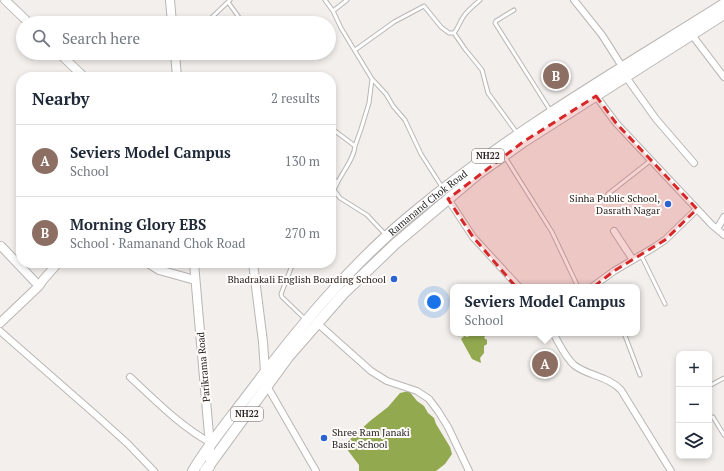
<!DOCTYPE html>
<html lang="en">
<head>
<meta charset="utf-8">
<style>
	:root { --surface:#fff; --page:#f2f2f3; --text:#1f2937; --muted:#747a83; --line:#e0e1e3; --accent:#b45309 }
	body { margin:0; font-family:"PT Serif",serif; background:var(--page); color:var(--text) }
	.controls { position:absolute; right:12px; bottom:12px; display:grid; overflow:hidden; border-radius:8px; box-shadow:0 2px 6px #0003 }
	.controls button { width:36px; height:36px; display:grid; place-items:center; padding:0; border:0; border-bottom:1px solid var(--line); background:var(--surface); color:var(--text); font:20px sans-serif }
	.you { position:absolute; left:434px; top:302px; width:14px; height:14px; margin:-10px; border:3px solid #fff; border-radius:50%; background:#1a73e8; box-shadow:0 0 0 6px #1a73e833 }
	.badge { display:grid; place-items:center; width:26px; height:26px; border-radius:50%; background:var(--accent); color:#fff; font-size:13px; font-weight:700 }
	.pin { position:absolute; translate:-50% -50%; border:2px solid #fff; box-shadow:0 1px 4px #0006 }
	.popup { position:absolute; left:450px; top:284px; width:190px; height:52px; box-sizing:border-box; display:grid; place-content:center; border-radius:8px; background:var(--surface); filter:drop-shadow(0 1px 3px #0005); font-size:13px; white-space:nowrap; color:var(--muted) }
	.popup b { font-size:15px; color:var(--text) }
	.popup::after { content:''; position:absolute; left:50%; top:100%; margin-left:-8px; border:8px solid transparent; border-top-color:var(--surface) }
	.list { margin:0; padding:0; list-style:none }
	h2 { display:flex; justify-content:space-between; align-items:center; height:52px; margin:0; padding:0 16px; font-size:17px }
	h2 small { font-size:13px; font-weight:400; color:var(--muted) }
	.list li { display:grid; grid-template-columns:26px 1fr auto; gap:12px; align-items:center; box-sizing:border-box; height:72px; padding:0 16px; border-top:1px solid var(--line) }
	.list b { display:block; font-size:15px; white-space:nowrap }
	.list p { margin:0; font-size:13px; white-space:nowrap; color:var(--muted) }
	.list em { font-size:13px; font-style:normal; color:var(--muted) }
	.icon { flex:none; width:22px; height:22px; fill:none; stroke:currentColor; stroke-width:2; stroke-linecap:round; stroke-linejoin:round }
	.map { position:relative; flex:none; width:724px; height:471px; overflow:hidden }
	.search { position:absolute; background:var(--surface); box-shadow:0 2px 6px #0003; left:16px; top:16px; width:320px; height:44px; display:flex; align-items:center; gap:10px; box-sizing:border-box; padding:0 14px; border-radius:22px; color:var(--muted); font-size:15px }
	.panel { position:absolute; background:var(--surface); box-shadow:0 2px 6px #0003; left:16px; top:72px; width:320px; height:196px; border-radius:16px }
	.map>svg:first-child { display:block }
	.water { fill:#92a94f }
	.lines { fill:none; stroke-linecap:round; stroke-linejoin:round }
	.service-casing { stroke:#b9b6b4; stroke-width:5 }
	.minor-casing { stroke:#b9b6b4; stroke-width:8 }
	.tertiary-casing { stroke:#b9b6b4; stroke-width:10 }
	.trunk-casing { stroke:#b9b6b4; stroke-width:12 }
	.service { stroke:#fff; stroke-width:3 }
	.minor { stroke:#fff; stroke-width:6 }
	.tertiary { stroke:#fff; stroke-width:8 }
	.trunk { stroke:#fff; stroke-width:10 }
	.marked { fill:#d62828; fill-opacity:0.2; stroke:#d62828; stroke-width:3; stroke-dasharray:8 5; stroke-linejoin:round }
	.poi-dot { fill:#2b64d2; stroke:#fffcfa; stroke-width:1.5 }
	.labels { text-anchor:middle; stroke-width:4; stroke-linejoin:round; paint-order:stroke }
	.shield { fill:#fffcfa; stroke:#666564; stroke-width:1 }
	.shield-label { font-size:9px; font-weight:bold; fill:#252423 }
	.poi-label { font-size:10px; fill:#252423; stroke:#fffcfa; text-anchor:end }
	.street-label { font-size:10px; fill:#252423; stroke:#fffcfa }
</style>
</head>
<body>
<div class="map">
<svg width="724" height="471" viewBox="0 0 724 471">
	<rect width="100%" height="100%" fill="#f2efec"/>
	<path class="water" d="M474,333H487L484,338L487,340V344L484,346V353L480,358L481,363L472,359L461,339L465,335L466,337L470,336Z
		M409,391L417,401L424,406L428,413L434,418L436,424L450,447L452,454L445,464L436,471H359V465L346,448V443L370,421L388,407L400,393Z"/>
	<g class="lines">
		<g class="service-casing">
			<path id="service" d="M325,0L333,11
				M347,0L333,11L341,28L372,79L386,94L393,106L405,120L421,154L442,187
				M228,2L243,23
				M514,10L496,21L495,23L550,110
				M206,23L230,0
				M454,33C458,28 459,24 462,19C466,11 474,6 480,0
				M355,50L394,22L424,6L441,27L449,33H454L465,49L482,70L488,93L517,133
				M331,128L355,146C354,160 339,176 334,190L340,198L367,215L385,234
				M355,146L361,129L369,103L372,79
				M505,157L552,232L578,287
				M331,177L337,182
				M608,194L650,161
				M331,195L334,190
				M641,255L665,304
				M293,263L281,294L282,297L305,319
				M624,333L640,375
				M709,386L724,378
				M713,417L724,435"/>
		</g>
		<g class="minor-casing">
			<path id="minor" d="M574,0L602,35L623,68
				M692,35L724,77
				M626,77L656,119L694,163
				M596,96L616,123L712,225L724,235
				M448,199L473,237L519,287
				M717,229L724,217
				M614,231L633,260
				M592,287L614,271L653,248L665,240L697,209
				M316,322L371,371L387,381L417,391L429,399L438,411L448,427L469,471
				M0,331L97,416L128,444L154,471
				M553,333C559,343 565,357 574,365C588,376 608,376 621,390L671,471
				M130,377C155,400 179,425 209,442
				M267,386L316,471"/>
		</g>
		<g class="tertiary-casing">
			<path id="tertiary" d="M5,0L29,23
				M170,0L172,23
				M59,53L84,77
				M175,53L177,77
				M1,246L39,286
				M148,263L159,270L195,280
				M194,263L210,446V467
				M253,263L263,342L265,372
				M0,323L39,286L43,280L58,263"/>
		</g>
		<g class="trunk-casing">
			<g id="trunk">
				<path id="s1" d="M193,471C209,444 229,420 248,395C296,331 349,266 411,215C508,134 618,71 724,4"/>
				<path d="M205,471L288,357L343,294L395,244L479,173L523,142L724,14"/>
			</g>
		</g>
		<use href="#service" class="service"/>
		<use href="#minor" class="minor"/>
		<use href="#tertiary" class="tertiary"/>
		<use href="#trunk" class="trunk"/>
	</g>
	<path class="marked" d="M596,96L616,123L697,209L665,240L614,271L547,323L473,237L448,199L523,142Z"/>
	<g class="poi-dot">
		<circle cx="668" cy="204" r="4"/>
		<circle cx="394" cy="279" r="4"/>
		<circle cx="324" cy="438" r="4"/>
	</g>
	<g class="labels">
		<g class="shield">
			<rect x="472" y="149" width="32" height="14" rx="3"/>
			<rect x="231" y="407" width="32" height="14" rx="3"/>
		</g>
		<g class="shield-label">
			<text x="488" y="159">NH22</text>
			<text x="247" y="417">NH22</text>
		</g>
		<g class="poi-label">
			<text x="660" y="202">Sinha Public School,<tspan x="660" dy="12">Dasrath Nagar</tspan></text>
			<text x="386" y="283">Bhadrakali English Boarding School</text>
			<text x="332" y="436" text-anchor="start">Shree Ram Janaki<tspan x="332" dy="12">Basic School</tspan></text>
		</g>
		<g class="street-label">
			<text dy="4" stroke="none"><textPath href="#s1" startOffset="358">Ramanand Chok Road</textPath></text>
			<text transform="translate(203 367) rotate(-95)" y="4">Parikrama Road</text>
		</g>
	</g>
</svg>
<div class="controls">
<button>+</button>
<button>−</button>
<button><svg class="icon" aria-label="layers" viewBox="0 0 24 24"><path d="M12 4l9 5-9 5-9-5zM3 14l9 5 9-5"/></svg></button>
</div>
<div class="you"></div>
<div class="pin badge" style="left:545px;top:364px;background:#8d6e63">A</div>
<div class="popup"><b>Seviers Model Campus</b>School</div>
<div class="pin badge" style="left:556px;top:76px;background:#8d6e63">B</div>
<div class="search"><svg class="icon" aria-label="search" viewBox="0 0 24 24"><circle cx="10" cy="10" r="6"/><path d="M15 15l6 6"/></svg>Search here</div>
<section class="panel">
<h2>Nearby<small>2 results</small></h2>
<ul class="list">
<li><span class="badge" style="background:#8d6e63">A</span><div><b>Seviers Model Campus</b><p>School</p></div><em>130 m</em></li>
<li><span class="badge" style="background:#8d6e63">B</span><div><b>Morning Glory EBS</b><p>School · Ramanand Chok Road</p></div><em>270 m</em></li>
</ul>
</section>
</div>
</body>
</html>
